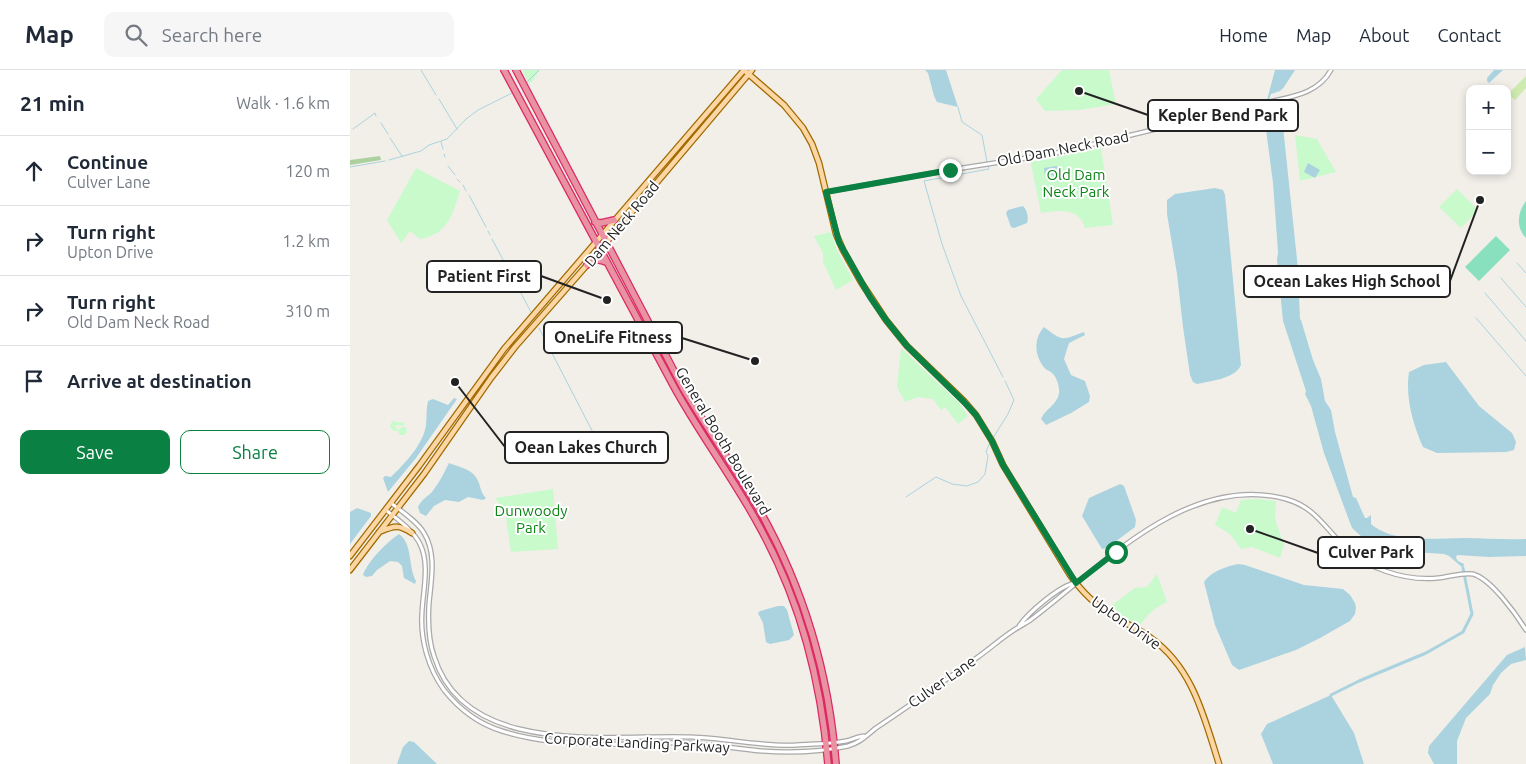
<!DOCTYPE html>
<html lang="en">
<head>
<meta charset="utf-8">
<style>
	:root { --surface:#fff; --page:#f6f6f7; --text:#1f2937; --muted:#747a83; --line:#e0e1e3; --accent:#0b8043 }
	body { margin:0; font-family:Ubuntu,sans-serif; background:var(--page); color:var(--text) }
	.controls { position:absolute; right:15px; top:15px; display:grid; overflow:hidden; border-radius:10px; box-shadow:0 2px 8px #0003 }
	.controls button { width:45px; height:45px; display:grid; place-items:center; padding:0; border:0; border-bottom:1px solid var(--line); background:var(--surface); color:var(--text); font:25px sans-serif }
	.stop { position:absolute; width:15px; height:15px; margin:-11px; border:4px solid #0b8043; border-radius:50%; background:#fff }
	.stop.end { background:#0b8043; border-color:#fff; box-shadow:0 1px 5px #0008 }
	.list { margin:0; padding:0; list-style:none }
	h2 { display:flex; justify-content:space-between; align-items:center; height:65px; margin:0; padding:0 20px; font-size:21px }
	h2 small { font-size:16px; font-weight:400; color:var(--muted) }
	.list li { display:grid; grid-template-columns:32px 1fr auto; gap:15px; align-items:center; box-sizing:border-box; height:70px; padding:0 20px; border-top:1px solid var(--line) }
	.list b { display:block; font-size:19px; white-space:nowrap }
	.list p { margin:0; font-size:16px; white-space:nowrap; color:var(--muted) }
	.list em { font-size:16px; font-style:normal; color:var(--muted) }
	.actions { display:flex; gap:10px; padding:15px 20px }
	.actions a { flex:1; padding:11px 0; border:1px solid var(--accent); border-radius:10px; text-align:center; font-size:18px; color:var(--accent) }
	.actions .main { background:var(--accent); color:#fff }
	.icon { flex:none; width:28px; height:28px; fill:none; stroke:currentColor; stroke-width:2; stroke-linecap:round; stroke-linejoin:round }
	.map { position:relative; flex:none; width:1176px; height:694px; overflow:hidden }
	header { display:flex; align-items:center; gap:30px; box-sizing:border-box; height:70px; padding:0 25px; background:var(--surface); border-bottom:1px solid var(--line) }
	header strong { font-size:24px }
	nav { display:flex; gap:28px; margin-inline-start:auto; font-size:18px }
	.search { width:350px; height:45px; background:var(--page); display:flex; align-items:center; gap:12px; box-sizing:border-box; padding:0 18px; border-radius:10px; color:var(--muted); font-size:19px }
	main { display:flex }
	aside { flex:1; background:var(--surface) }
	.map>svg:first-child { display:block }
	.grass { fill:#cdebb0 }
	.forest { fill:#add19e }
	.park { fill:#c8facc }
	.pitch { fill:#88e0be }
	.water { fill:#aad3df }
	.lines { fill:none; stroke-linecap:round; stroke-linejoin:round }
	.stream { stroke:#aad3df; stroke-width:1 }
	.canal { stroke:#aad3df; stroke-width:3 }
	.minor-casing { stroke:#a9a9a9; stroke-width:5.5 }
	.major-casing { stroke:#a06b00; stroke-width:7 }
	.highway-casing { stroke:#dc2a67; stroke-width:8 }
	.minor { stroke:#fff; stroke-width:3 }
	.major { stroke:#fcd6a4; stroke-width:4.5 }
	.highway { stroke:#e892a2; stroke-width:5.5 }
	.route { stroke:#0b8043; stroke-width:6 }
	.labels { text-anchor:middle; stroke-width:4; stroke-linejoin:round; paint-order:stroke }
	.street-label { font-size:15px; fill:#222; stroke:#fff }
	.park-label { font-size:15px; fill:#0c8416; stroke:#fff }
	.leader { fill:none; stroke:#222; stroke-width:2 }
	.callout-dot { fill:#222; stroke:#fff; stroke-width:2 }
	.callout { fill:#fff; stroke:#222; stroke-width:2 }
	.callout-label { font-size:16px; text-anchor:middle; font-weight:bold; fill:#222 }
</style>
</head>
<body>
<header>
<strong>Map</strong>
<div class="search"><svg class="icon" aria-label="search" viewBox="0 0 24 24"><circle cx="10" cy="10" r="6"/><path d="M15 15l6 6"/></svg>Search here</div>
<nav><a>Home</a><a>Map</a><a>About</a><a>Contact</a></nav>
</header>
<main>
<aside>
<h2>21 min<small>Walk · 1.6 km</small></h2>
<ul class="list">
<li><svg class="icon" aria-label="ahead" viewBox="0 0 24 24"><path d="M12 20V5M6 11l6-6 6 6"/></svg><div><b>Continue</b><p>Culver Lane</p></div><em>120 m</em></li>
<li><svg class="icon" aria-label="right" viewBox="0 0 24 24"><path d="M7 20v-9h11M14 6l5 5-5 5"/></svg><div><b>Turn right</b><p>Upton Drive</p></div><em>1.2 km</em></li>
<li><svg class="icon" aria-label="right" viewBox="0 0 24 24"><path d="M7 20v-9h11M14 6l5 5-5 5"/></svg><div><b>Turn right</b><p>Old Dam Neck Road</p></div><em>310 m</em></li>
<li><svg class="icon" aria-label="arrive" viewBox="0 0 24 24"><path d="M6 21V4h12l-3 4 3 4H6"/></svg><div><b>Arrive at destination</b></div></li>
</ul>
<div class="actions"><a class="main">Save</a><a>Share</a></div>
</aside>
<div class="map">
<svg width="1176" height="694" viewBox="0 0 1176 694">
	<rect width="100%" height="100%" fill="#f2efe9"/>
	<path class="grass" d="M1176,6V18L1165,30L1158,24Z"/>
	<path class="forest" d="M30,86L31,90L0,95V90Z"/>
	<path class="park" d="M172,0H190L182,12L179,13Z
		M712,0H759L766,34L729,40L695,41L686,29Z
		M945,65L967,69L986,102L950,111Z
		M751,78L763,155L735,158C730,137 707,140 691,143L681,94L682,92Z
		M66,98L110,121C102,146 98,164 70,169L60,161L51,173L37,150Z
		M1107,119L1128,140L1111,158L1089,137Z
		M481,162L486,178L503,210L486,220L473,192V183L464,166Z
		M551,278L609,333L618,346L608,354L595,337L591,340L583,329L568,327L555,332L547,317Z
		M42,351L55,353L54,356L45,355L46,358L48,360L52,357H56L57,362L54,365H50L48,361H44L40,357Z
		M203,419L208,479L161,482L155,441L145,428Z
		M905,429L926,431L925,449L934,475L930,488L902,477L891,479L880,464L865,455L872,437L886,443L891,430Z
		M807,504L817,532C805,538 797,544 790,556L758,538L785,518L797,517Z"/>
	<path class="pitch" d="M1176,131V168C1166,157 1167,143 1176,131Z
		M1146,166L1160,180L1129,211L1115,197Z"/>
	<path class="water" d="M575,0H596L608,37L587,32L584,26L578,3Z
		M925,0H945L934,17L930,21L921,24L919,30H917Z
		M1144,0H1153L1139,13L1137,11V8Z
		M925,44L932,47L948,199L950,249L951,250L963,290L971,309L975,331L981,340L985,362L1003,427L1006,428L1015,448H1017L1021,445V454C1044,474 1087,468 1114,468C1135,468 1155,470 1176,469V486L1139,487L1107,485L1106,488L1108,491L1114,494L1113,498L1099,486L1094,484L1032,480L1012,467L1002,458L974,383L961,336L955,324L956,321L933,251L927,190L928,182L923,113L915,52L916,48Z
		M958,93L970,100L965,108L954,102Z
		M707,96L709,110L704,111L703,105L695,106L694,98Z
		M865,118L873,120L875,125L891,295C885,309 860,311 847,314L843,312L840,305L833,257L827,204L817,144V130L825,124Z
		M673,136C677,140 679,147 677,153L664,158L661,157L656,143L658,140Z
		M694,257C713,272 712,270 734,262L735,265L719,273L714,289L721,305L735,311L740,326L739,332L721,343L696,355L691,349C695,339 706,336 709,324C710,318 707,307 702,303C699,300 695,300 693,296C684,284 684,268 694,257Z
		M1096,292L1129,336L1162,363L1166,372L1164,380L1156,382L1087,383L1073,377C1063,354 1055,327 1059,302L1074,295Z
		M104,328L107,329L66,388L38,422L33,408L35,406L41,407C55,393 73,375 76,355C77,347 76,339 78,331L83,329L98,335Z
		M99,393C109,397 122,399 127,409C131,416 130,422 136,428L133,430L118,427L109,432L95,430L84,436L76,446L70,443L68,437C71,430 77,427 82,422C89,413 94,403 99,393Z
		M770,414L774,416L786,450L785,457L757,478L752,479L732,446L739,428Z
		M7,438L21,443V446L0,474V442Z
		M49,464C63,474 58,497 66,511L65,514L54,508L52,496L48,492L40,491L27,500L22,506L16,507L13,505C18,491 37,472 49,464Z
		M888,494L895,495L954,515L993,519L1000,525L1005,533L1006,538L1005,544L1000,551L970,568L946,580L889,600L882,595L865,555L854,512C860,502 877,496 888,494Z
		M428,536H434L437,540L444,565L439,570L420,574L416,572L413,553L408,543L410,541Z
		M1175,577L1176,590L1161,594L1151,603L1143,615L1140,624L1116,648L1107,671V694H1084L1078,683L1079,676L1157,585Z
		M981,625L1004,663L1014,694H923L911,664L917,654Z
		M59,671L64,672L87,694H47L53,677Z"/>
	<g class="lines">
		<path class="stream" d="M71,0L86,25
			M177,12L189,0
			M89,29L107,59
			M608,37L612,52L632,65L637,92
			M31,53L38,64
			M3,59L25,43L26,46
			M40,68L52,86
			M91,72L93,79
			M94,84L95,87
			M39,90L71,81L79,75L97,69L116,49L128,40L162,23
			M98,96L105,105
			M638,96L639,99L574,111L592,174L611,226L653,307
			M0,97L35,91
			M107,109L110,112
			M113,115L116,121
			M119,125L136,157
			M138,161L140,165
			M142,169L181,242
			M1167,193L1176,203
			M1151,208L1176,237
			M1135,223L1176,271
			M1126,248L1176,306
			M189,258L250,376
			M643,368L658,344L664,330L655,311
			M556,427L586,407L602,414L617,416L628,412L635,404L638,386L636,382L640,372"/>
		<path class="canal" d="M981,625L1009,611L1076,583L1113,562L1122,544L1113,498"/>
		<g class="minor-casing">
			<path id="minor" d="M476,122L600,100L702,84L923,31C946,26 969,22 981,0
				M41,433C52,442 67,451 74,463C87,484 81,511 79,534C78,551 78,569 84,586C115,688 260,664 341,667C377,668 411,677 447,675C463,674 480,674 496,671C502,670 508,666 514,666
				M36,440C48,450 63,460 70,474C80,494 73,521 72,542C70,569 78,598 94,620C109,639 129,654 152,661C189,673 240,675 279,674C298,674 317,672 336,673C361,674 386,679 411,681C439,683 471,682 498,676C510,673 517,665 526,658C561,635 594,611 628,587C642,577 655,565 669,557C672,555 676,553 679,551C750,498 837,402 936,429C964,437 973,455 992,474C1004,486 1019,496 1035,501C1052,507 1070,510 1088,508C1100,507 1112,502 1123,504C1141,509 1166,544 1176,560
				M669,556C678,543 709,516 725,513"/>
		</g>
		<g class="major-casing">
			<path id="major" d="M394,0L434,35L453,58L462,74L469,93L486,164L493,180L511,212L536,250L557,276L614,331L626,345L642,371L653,395L720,505C732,522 746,536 764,546C776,554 789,559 801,568C843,598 854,647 869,694
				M29,462C44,456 48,454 62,463
				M0,486L69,396L154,279L394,0
				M0,500L74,404L141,308L165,277L237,195L402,0"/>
		</g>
		<g class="highway-casing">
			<path id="highway" d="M154,0C211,105 266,210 323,315C349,363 382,406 408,454C449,527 471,610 478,694
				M166,0L333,318C358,360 386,399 410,441C454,519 479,605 486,694
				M245,152L251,153L264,150
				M237,195C244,190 247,188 256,192"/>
		</g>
		<use href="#minor" class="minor"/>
		<use href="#major" class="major"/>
		<use href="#highway" class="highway"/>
	</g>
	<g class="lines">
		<path class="route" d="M600,100L476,122L489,172L520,227L536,250L557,276L614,332L626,345L642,371L653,395L726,513L766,482"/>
	</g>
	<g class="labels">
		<g class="street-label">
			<text transform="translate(713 79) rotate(-11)" y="5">Old Dam Neck Road</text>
			<text transform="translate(272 154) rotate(-50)" y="5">Dam Neck Road</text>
			<text transform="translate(373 371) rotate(59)" y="5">General Booth Boulevard</text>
			<text transform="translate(776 553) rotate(35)" y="5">Upton Drive</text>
			<text transform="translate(592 612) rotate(-35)" y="5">Culver Lane</text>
			<text transform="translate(287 673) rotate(3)" y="5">Corporate Landing Parkway</text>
		</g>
		<g class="park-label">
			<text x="726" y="110">Old Dam<tspan x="726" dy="17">Neck Park</tspan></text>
			<text x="181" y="446">Dunwoody<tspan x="181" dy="17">Park</tspan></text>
		</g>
	</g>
	<path class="leader" d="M729 21L798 45M257 230L191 206M1130 130L1100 211M405 291L332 268M105 312L155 377M900 459L968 483"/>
	<g class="callout-dot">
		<circle cx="729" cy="21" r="5"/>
		<circle cx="257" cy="230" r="5"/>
		<circle cx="1130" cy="130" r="5"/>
		<circle cx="405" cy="291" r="5"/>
		<circle cx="105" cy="312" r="5"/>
		<circle cx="900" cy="459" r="5"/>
	</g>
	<g class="callout">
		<rect x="798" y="30" width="150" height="31" rx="5"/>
		<rect x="77" y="191" width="114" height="31" rx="5"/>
		<rect x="894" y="196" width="206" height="31" rx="5"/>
		<rect x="194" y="252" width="138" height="31" rx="5"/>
		<rect x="155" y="362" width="163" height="31" rx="5"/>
		<rect x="968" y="467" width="106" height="31" rx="5"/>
	</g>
	<g class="callout-label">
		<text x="873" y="51">Kepler Bend Park</text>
		<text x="134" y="212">Patient First</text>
		<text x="997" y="217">Ocean Lakes High School</text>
		<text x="263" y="273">OneLife Fitness</text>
		<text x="236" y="383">Oean Lakes Church</text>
		<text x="1021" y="488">Culver Park</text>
	</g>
</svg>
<div class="controls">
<button>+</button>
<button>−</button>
</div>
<div class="stop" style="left:766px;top:482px"></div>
<div class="stop end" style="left:600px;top:100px"></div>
</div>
</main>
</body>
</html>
